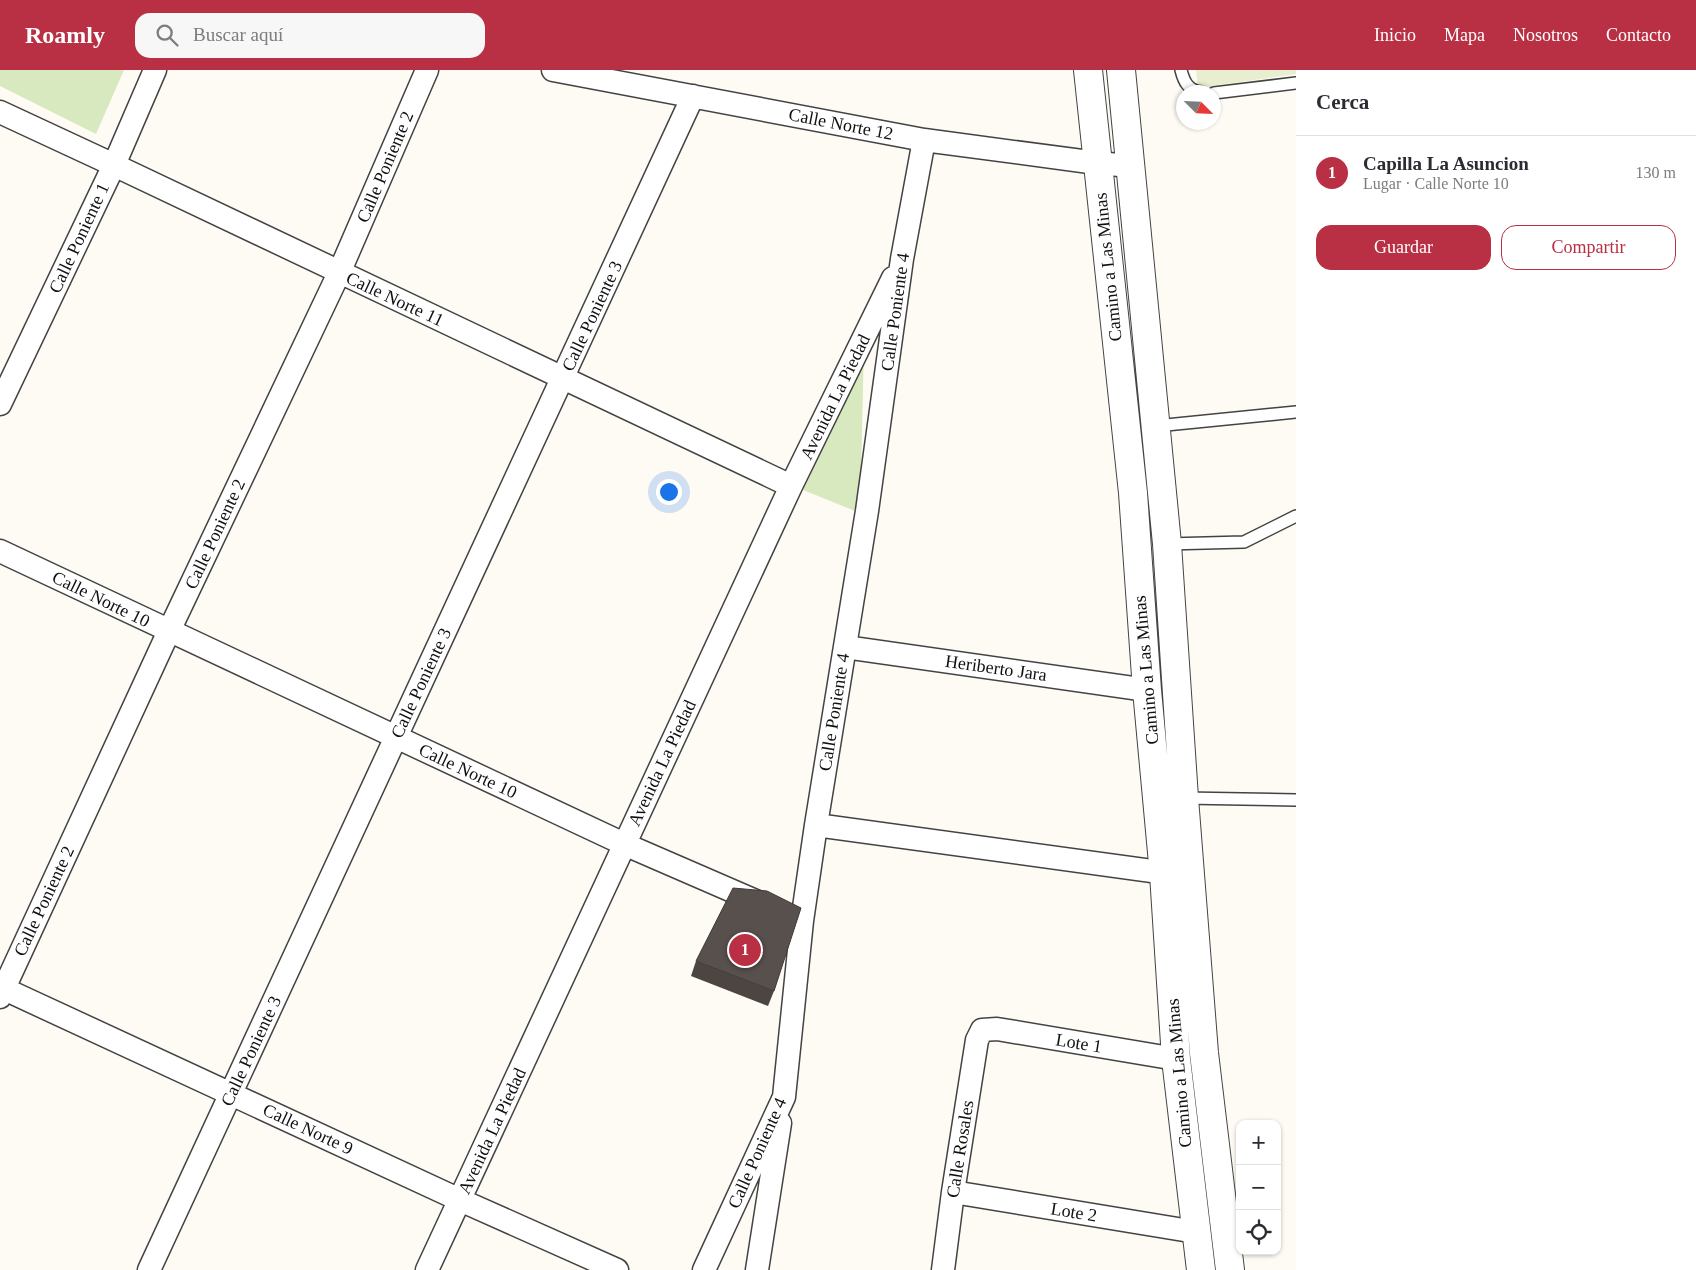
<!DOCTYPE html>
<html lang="es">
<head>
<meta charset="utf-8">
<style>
	:root { --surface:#fff; --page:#f7f7f7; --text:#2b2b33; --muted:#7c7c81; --line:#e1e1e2; --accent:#b92f43 }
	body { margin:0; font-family:Georgia,serif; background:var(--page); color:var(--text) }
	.controls { position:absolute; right:15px; bottom:15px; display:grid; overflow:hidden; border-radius:10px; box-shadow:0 1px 4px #0004 }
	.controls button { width:45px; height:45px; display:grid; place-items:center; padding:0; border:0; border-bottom:1px solid var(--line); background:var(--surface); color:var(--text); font:25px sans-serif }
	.compass { position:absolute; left:1176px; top:15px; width:45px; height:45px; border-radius:50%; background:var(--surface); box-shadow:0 1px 4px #0004; rotate:114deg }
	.you { position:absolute; left:668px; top:421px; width:18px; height:18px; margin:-12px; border:4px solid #fff; border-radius:50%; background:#1a73e8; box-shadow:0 0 0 8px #1a73e833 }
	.badge { display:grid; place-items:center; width:32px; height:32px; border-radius:50%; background:var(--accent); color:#fff; font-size:16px; font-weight:700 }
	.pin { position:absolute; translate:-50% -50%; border:2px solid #fff; box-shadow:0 1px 5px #0006 }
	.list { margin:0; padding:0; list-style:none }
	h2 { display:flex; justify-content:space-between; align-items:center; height:65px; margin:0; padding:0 20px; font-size:21px }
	h2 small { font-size:16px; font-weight:400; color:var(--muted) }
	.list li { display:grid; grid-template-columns:32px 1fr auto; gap:15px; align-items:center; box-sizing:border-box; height:75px; padding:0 20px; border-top:1px solid var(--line) }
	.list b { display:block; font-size:19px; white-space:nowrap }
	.list p { margin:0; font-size:16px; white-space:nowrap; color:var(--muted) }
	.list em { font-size:16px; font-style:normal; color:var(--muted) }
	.actions { display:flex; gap:10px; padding:15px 20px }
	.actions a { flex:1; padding:11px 0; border:1px solid var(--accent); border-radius:15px; text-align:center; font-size:18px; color:var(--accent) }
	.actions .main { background:var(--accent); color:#fff }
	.icon { flex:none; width:28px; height:28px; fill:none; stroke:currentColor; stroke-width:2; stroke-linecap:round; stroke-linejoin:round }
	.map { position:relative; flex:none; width:1296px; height:1200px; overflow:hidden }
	header { display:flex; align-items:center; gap:30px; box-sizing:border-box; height:70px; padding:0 25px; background:var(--accent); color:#fff }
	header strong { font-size:24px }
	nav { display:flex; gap:28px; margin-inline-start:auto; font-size:18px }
	.search { width:350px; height:45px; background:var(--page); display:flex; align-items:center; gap:12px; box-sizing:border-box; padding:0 18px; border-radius:15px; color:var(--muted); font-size:19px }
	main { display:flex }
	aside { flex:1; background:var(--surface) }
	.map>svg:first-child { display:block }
	.green { fill:#d8e8bf }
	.pitch { fill:#e8efd0 }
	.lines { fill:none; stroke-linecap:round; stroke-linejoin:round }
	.service-casing { stroke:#434343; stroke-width:14 }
	.minor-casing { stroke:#434343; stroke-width:25 }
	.tertiary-casing { stroke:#434343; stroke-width:30 }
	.service { stroke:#fff; stroke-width:11 }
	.minor { stroke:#fff; stroke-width:22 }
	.tertiary { stroke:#fff; stroke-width:28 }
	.wall { fill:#4c4542 }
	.building { fill:#58504d; stroke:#3e3836 }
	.labels { text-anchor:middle; stroke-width:5; stroke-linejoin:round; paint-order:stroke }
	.street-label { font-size:18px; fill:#101010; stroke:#fff }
</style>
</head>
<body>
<header>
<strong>Roamly</strong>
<div class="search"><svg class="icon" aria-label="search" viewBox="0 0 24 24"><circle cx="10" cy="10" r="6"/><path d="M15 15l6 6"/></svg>Buscar aquí</div>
<nav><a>Inicio</a><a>Mapa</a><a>Nosotros</a><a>Contacto</a></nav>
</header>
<main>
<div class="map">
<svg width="1296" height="1200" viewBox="0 0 1296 1200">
	<rect width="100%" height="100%" fill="#fefbf4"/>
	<path class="green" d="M0,0H124L96,64L0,16Z
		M864,276L860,443L803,420Z"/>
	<path class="pitch" d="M1196,0H1296V4L1198,18Z"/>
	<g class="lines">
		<g class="service-casing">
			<path id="service" d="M1181,0C1184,12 1188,20 1201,22
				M1214,23L1296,13
				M1156,356L1296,342
				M1167,474L1244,472L1296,446
				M1184,728L1296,730"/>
		</g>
		<g class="minor-casing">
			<path id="minor" d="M553,0L924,70L1097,93L1131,96
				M0,42L114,95L791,416
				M0,334L114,95L155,0
				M0,481L624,774L760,833
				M845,577L1147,620
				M816,755L1181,805
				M0,917L460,1130L617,1200
				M0,927L169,561L339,203L427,0
				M953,1122L1196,1162
				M149,1200L693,26
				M427,1200L791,416L893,208
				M704,1200L784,1027L802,851L816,755L867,441L902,189L924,70
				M757,1200L780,1053
				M943,1200L953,1122L977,970L982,960L997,959L1176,989"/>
		</g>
		<g class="tertiary-casing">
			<path id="tertiary" d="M1088,0L1133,423L1147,620L1164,804L1176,989L1201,1200
				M1121,0L1167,474L1184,728L1204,983L1230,1200"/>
		</g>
		<use href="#service" class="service"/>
		<use href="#minor" class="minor"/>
		<use href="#tertiary" class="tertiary"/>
	</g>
	<path class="wall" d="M696,891L774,921L768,936L691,906Z"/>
	<path class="building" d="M733,818L767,821L801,838L774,921L696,891Z"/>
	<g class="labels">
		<g class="street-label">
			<text transform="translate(841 54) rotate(11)" y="6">Calle Norte 12</text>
			<text transform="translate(385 97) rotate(-67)" y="6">Calle Poniente 2</text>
			<text transform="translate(79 168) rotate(-65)" y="6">Calle Poniente 1</text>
			<text transform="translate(1108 197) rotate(-96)" y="6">Camino a Las Minas</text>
			<text transform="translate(395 229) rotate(25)" y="6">Calle Norte 11</text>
			<text transform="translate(895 242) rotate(-82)" y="6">Calle Poniente 4</text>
			<text transform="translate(592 246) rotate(-65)" y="6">Calle Poniente 3</text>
			<text transform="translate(835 327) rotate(-64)" y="6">Avenida La Piedad</text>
			<text transform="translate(215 464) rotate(-65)" y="6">Calle Poniente 2</text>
			<text transform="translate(101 529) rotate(26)" y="6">Calle Norte 10</text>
			<text transform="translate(996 598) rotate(8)" y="6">Heriberto Jara</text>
			<text transform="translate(1146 600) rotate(-95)" y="6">Camino a Las Minas</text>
			<text transform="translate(421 613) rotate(-65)" y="6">Calle Poniente 3</text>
			<text transform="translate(834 642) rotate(-81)" y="6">Calle Poniente 4</text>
			<text transform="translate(662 693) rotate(-65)" y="6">Avenida La Piedad</text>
			<text transform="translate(468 701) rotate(25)" y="6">Calle Norte 10</text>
			<text transform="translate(44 831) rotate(-65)" y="6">Calle Poniente 2</text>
			<text transform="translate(1079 973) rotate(9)" y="6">Lote 1</text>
			<text transform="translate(251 981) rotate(-65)" y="6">Calle Poniente 3</text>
			<text transform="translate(1179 1003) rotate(-95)" y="6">Camino a Las Minas</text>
			<text transform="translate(308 1059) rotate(25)" y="6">Calle Norte 9</text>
			<text transform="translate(492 1061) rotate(-65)" y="6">Avenida La Piedad</text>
			<text transform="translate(960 1079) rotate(-81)" y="6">Calle Rosales</text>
			<text transform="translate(757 1083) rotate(-66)" y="6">Calle Poniente 4</text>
			<text transform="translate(1074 1142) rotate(9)" y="6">Lote 2</text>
		</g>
	</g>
</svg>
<div class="controls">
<button>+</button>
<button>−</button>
<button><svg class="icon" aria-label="locate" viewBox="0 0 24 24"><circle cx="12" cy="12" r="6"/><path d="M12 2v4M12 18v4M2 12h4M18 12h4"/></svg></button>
</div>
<svg class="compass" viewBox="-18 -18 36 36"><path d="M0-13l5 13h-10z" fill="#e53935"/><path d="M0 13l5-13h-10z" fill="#7c7c81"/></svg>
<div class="you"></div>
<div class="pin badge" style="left:745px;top:880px">1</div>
</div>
<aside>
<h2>Cerca<small></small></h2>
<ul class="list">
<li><span class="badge">1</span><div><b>Capilla La Asuncion</b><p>Lugar · Calle Norte 10</p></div><em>130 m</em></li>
</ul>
<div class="actions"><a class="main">Guardar</a><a>Compartir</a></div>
</aside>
</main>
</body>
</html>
